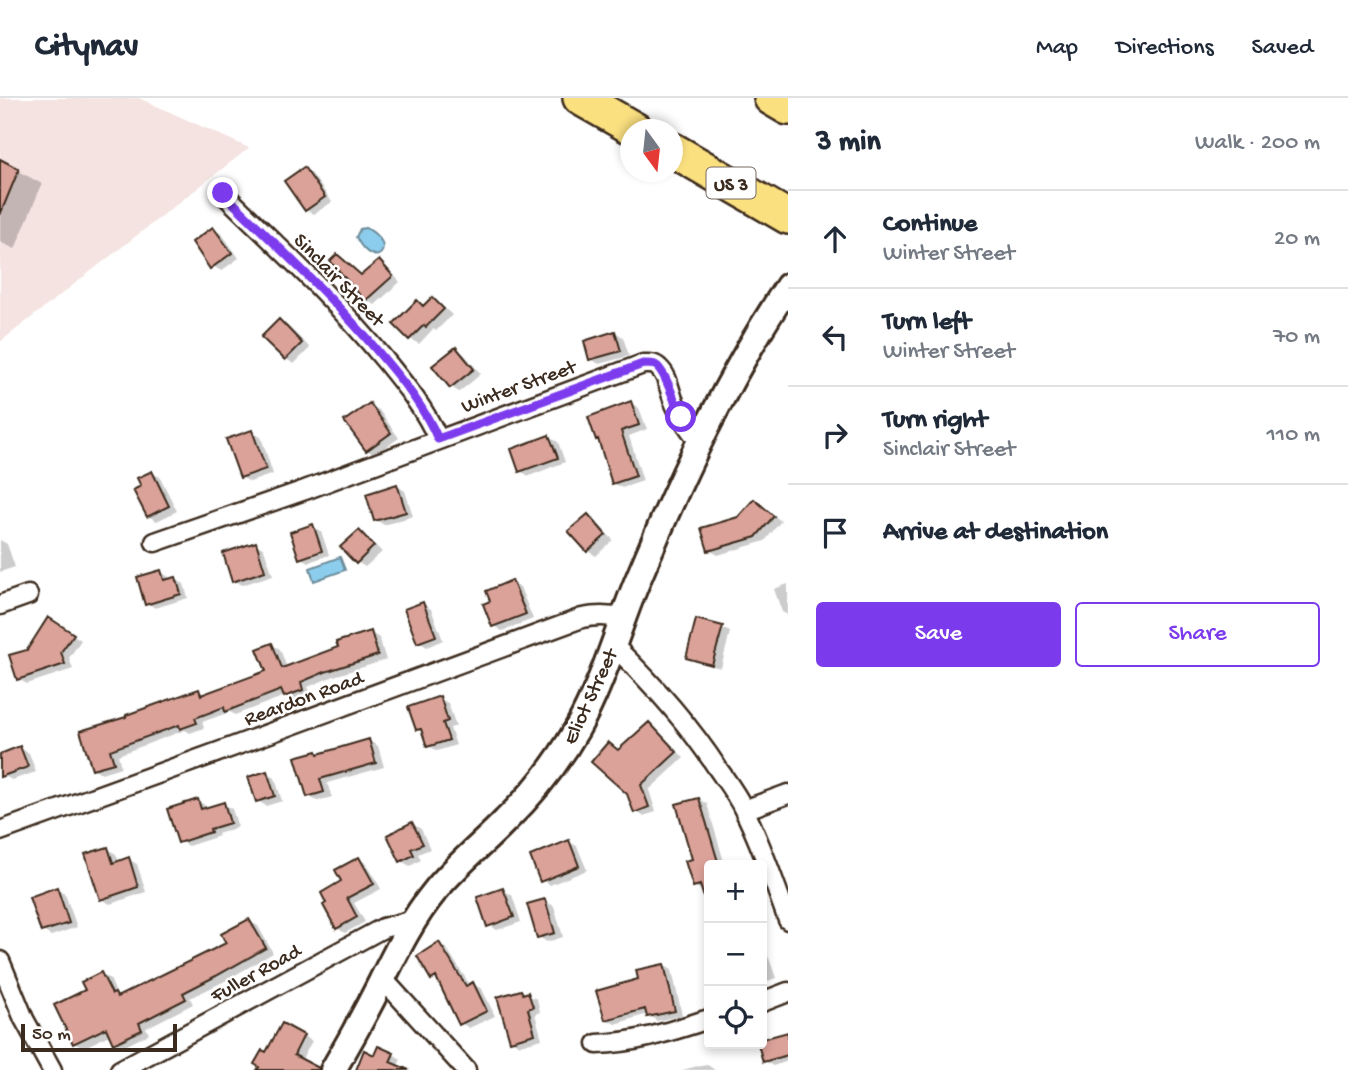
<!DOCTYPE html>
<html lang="en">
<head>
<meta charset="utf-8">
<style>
	:root { --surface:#fff; --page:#f6f6f7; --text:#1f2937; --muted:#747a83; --line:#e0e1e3; --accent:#7c3aed }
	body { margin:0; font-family:"Gochi Hand",sans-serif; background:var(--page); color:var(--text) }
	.controls { position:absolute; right:21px; bottom:21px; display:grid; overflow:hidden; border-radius:7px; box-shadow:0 4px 10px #0003 }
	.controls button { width:63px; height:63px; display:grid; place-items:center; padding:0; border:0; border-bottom:2px solid var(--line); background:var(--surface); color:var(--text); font:35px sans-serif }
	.compass { position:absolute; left:620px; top:21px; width:63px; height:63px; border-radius:50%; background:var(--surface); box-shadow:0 4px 10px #0003; rotate:165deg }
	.scale { position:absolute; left:21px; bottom:18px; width:156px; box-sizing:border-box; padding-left:7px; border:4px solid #3b2a1e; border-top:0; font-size:19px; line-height:24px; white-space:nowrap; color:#3b2a1e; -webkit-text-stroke:5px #fff; paint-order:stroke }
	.stop { position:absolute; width:21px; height:21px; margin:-16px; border:5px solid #7c3aed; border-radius:50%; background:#fff }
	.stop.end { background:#7c3aed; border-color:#fff; box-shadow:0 2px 7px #0008 }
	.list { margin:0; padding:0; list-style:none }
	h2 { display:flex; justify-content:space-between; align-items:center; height:91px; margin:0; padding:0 28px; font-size:30px }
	h2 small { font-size:23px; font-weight:400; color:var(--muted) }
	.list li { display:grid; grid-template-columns:46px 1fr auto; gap:21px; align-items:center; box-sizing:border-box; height:98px; padding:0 28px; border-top:2px solid var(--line) }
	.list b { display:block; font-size:26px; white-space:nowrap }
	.list p { margin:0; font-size:23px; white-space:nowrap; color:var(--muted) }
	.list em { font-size:23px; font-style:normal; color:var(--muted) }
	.actions { display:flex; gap:14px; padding:21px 28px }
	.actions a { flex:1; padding:16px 0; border:2px solid var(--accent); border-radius:7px; text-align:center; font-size:24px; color:var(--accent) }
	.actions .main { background:var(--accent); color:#fff }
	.icon { flex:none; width:38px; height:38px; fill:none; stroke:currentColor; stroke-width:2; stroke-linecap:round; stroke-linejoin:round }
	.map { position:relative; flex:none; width:788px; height:972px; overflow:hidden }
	header { display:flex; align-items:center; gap:42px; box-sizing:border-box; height:98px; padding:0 35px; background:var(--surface); border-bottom:2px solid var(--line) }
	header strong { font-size:33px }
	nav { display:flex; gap:38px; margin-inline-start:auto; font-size:24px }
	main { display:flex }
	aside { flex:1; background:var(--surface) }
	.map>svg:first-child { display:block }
	.built { fill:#f4e3e0 }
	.water { fill:#8ccded; stroke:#6c8c9a; stroke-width:2 }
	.shadow { fill:#0003 }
	.building { fill:#dba299; stroke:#3b2a1e; stroke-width:2 }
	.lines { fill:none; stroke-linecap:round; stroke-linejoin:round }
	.street-casing { stroke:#3b2a1e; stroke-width:23 }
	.secondary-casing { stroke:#3b2a1e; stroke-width:30 }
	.highway-casing { stroke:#3b2a1e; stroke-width:38 }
	.street { stroke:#fff; stroke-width:18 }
	.secondary { stroke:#fff; stroke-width:24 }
	.highway { stroke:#fbe080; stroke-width:33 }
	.route { stroke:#7c3aed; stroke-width:9 }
	.labels { text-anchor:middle; stroke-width:5; stroke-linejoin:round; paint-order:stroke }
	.shield { fill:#fff; stroke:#766a62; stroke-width:2 }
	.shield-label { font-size:19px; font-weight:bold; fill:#3b2a1e }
	.street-label { font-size:21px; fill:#3b2a1e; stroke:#fff }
</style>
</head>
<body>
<header>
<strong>Citynav</strong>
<nav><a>Map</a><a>Directions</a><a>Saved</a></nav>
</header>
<main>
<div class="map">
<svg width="788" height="972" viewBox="0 0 788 972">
	<rect width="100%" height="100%" fill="#fff"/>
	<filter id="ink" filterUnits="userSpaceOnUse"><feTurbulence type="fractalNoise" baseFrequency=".0143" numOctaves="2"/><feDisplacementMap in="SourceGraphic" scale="14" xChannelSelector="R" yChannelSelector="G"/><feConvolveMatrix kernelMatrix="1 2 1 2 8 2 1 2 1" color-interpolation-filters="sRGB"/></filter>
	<g filter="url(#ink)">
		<path class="built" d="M0,0H139L249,50L0,244Z"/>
		<path class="water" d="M365,130C372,132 374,135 379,140C386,148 383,162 371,156C365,154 359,145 356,139L360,131Z
			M340,459L345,472L314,483L310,470Z"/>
		<path class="shadow" d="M0,63L42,86L15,151L0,144Z
			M304,71L312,76L332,104L314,116L306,112Z
			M213,131L222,136L239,160L221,173L213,168Z
			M338,158L346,163L363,178L379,164L387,169L400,184L375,207L366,202Z
			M432,201L440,206L452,217L436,233L433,231L419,246L410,241L395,226L417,204L425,208Z
			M279,224L288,228L310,250L294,266L286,261Z
			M615,234L623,239L629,258L599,266L591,261Z
			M456,251L464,256L481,276L459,294L451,289Z
			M631,305L639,310L647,331L629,338L643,383L622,390L613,385L600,342L597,341Z
			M370,307L379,312L399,340L375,357L367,352Z
			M252,334L261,339L273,376L250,384L241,379Z
			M549,339L558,344L565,364L529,378L520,373Z
			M152,375L160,379L177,413L157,423L148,418L143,389Z
			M397,388L405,393L413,418L384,427L376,422Z
			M763,409L781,423L765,443L718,457L709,452Z
			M588,418L596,423L613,442L596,458L588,453Z
			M313,428L321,433L329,457L309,464L300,460Z
			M359,434L367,439L382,454L365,469L357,464Z
			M0,442L7,446L15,469L0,474Z
			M256,446L264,451L273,477L242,487L234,482Z
			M161,474L169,479L170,482L175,481L184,486L188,500L155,510L147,505Z
			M512,484L520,489L533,521L502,533L494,528L492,504Z
			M788,486V517L782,514L774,491Z
			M423,506L431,511L443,542L427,549L419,544Z
			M57,526L81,542L69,560L73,571L27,586L18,581L28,553Z
			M722,530L730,534L721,570L696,564L688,559Z
			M371,535L379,540L386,562L334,578L308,589L311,596L294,603L285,598L235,617L230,614L202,624L204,630L190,635L185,632L118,657L121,669L101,675L93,670L129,620L199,593L206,597L268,573L272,547L280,551L287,570L340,550Z
			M439,600L448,605L456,628L450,630L456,647L437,653L429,648L424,635L417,631Z
			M649,626L657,631L684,660L649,692L656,714L643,718L635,713L609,646L620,653Z
			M369,643L378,648L384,669L327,685L332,699L317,703L308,698L317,655L320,657Z
			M20,650L29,655L36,674L12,682L4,678L0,668V658Z
			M267,675L275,680L282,703L266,708L258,703Z
			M699,701L707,706L725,767H709V791L703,793L694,788Z
			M198,703L206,708L207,711L224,706L232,711L238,729L218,736L219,738L188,748L179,743Z
			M412,726L421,731L430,751L418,756L421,762L410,768L401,763Z
			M569,744L577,748L587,772L550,787L542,782Z
			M108,751L116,756L119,764L128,761L137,766L146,794L110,806L101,801Z
			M359,761L367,766L381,791L354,805L365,824L345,835L337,830L344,784Z
			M57,791L65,796L77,829L51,838L43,833Z
			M503,792L512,797L521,824L497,832L489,827Z
			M545,803L554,808L563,839L547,844L539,839Z
			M249,823L258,828L273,855L225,883L190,900L193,906L146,930L149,936L123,949L114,944L111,936L83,950L74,945L87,893L101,876L110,881L118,899L229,846Z
			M439,846L447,851L470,887L473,886L482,891L495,918L469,930L461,925L441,885L432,880Z
			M762,856L769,860L776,880L762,885Z
			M664,867L672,872L682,917L657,923L648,916L615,926L606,921L640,882Z
			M521,894L537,901L540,914L535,916L542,941L520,947L511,942Z
			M283,927L312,943L301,963L308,972H268L267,957Z
			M788,936V963L773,968L764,963L760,946H762V943Z
			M393,956L401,961L396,972H358L375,959Z
			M706,966L715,972H682Z"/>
		<path class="building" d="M0,61L19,71L0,117Z
			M304,69L325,99L305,113L284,83Z
			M213,129L232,155L210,171L192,144Z
			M337,156L361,177L379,162L393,178L365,203L330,163Z
			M432,199L444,211L426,229L424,227L409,242L393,226L417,202L423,208Z
			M279,221L302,245L285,262L261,239Z
			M615,233L621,253L589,262L584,243Z
			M456,249L474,271L450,290L432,268Z
			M631,303L639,327L621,333L636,378L612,386L598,341L596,342L588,319Z
			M370,305L391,335L366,353L344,323Z
			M252,332L266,371L240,380L226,341Z
			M549,337L558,360L519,374L511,351Z
			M152,373L169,408L147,419L133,392L141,388L137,380Z
			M397,386L406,414L374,423L366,396Z
			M754,401L774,418L756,439L708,453L701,430L738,419Z
			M588,416L606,437L587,454L568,433Z
			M313,426L322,453L299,461L290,434Z
			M359,432L374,448L356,466L340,449Z
			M256,444L265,473L232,484L223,455Z
			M161,472L164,482L176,479L181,496L145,507L137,479Z
			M512,482L526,516L492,529L483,506L490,503L486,493Z
			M423,504L436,538L417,545L404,511Z
			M48,519L74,536L61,554L65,566L17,582L9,557L27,552Z
			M696,521L723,528L712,567L686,560Z
			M371,533L378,557L325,574L301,584L303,592L284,599L281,592L225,614L224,609L195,620L197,625L180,631L179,627L110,652L114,665L92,671L80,633L126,619V617L199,591L201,597L266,573L257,551L272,545L282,570L338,549L336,544Z
			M440,598L448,623L443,625L449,642L427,649L421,631L416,632L408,609Z
			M649,624L677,654L641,687L649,709L634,715L627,696L591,664L608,644L618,652Z
			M369,641L376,665L320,681L324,694L307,699L295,659L317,653L318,656Z
			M20,648L28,669L0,679V656Z
			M267,673L275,698L256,704L248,679Z
			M699,700L719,767H709V802L705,803L700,787L693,789L685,763L692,761L676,706Z
			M198,701L201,711L224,704L230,725L210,731L211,734L178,745L167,711Z
			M412,724L423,746L411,751L414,757L400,764L387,737Z
			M569,742L579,768L540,784L530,758Z
			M108,749L113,765L129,759L138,789L100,802L85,756Z
			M359,759L374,786L347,800L357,819L336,831L323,807L326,805L321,795L341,783L335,772Z
			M57,789L69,825L41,834L29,799Z
			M503,790L514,819L487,829L477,799Z
			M545,801L555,835L537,840L527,806Z
			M249,821L266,850L216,878L183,895L186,901L139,925L142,932L113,946L106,930L73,946L54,907L85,892L81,884L101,874L112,896L115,895L117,899L226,845L221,836Z
			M439,844L466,888L473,884L487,913L459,927L436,879L431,882L417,858Z
			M664,866L675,913L647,919L645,911L605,922L596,893L638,881L636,872Z
			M521,892L523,896L528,894L533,909L528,911L535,936L510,943L497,899Z
			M282,925L304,937L294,957L319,970L318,972H257L259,969L254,966L262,952L266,954Z
			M788,934V957L763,964L758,946H762V941Z
			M378,948L394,955L390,964L409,972H356L364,952L374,957Z"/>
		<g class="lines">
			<g class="street-casing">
				<path id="street" d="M223,95C278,149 335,201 384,261C405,287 425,311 438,341
					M155,444L305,392L643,266C650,266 654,265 659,270C668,278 669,291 673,301C679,318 689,331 700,344
					M0,507L28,497
					M614,548C653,586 688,625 718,671C727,684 737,697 744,712C762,747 774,785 788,822
					M744,712L788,696
					M0,733L232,649L582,520C597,517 609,517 624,521
					M0,863L24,921L52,972
					M383,881L466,972
					M762,904L788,894
					M597,946C638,945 671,933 709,921
					M120,972L383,830L414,822"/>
			</g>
			<g class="secondary-casing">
				<path id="secondary" d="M333,972C350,943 366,914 381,884C397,852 412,821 435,793C456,767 483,746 506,722C534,695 558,664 577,631C604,583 618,529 639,479C681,378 728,278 788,188"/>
			</g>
			<g class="highway-casing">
				<path id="highway" d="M580,0L636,32
					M771,0L788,10
					M673,52L788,119"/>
			</g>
			<use href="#street" class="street"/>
			<use href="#secondary" class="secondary"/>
			<use href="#highway" class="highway"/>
		</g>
	</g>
	<g class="lines" filter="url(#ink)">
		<path class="route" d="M223,95C278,149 335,201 384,261C405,286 425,311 438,341L643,266C646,266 653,266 655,267C665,271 676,308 681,319"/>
	</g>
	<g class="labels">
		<rect class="shield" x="706.5" y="69.5" width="49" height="31" rx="5"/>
		<g class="shield-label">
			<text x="731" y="92">US 3</text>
		</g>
		<g class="street-label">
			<text transform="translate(340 181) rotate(46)" y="7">Sinclair Street</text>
			<text transform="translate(518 287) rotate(-20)" y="7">Winter Street</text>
			<text transform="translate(589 598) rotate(-65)" y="7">Eliot Street</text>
			<text transform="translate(303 599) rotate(-20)" y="7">Reardon Road</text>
			<text transform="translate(255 874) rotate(-29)" y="7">Fuller Road</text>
		</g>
	</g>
</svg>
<div class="controls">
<button>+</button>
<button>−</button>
<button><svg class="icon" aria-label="locate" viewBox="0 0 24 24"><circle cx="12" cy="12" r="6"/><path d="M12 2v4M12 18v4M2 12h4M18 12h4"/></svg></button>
</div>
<svg class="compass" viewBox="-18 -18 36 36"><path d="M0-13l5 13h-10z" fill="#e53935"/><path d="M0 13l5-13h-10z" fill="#747a83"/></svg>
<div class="scale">50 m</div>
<div class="stop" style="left:681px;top:319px"></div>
<div class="stop end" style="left:223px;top:95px"></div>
</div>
<aside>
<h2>3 min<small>Walk · 200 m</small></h2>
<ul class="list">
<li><svg class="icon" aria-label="ahead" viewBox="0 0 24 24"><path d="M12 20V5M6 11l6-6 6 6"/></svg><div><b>Continue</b><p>Winter Street</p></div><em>20 m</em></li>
<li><svg class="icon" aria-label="left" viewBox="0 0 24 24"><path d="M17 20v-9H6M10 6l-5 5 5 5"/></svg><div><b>Turn left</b><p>Winter Street</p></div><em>70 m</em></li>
<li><svg class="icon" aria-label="right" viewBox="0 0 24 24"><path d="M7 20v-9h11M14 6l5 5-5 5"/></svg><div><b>Turn right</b><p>Sinclair Street</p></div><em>110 m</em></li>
<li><svg class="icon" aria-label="arrive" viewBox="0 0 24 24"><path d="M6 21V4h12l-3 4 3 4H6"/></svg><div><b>Arrive at destination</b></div></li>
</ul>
<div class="actions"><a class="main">Save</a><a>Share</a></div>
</aside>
</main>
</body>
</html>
